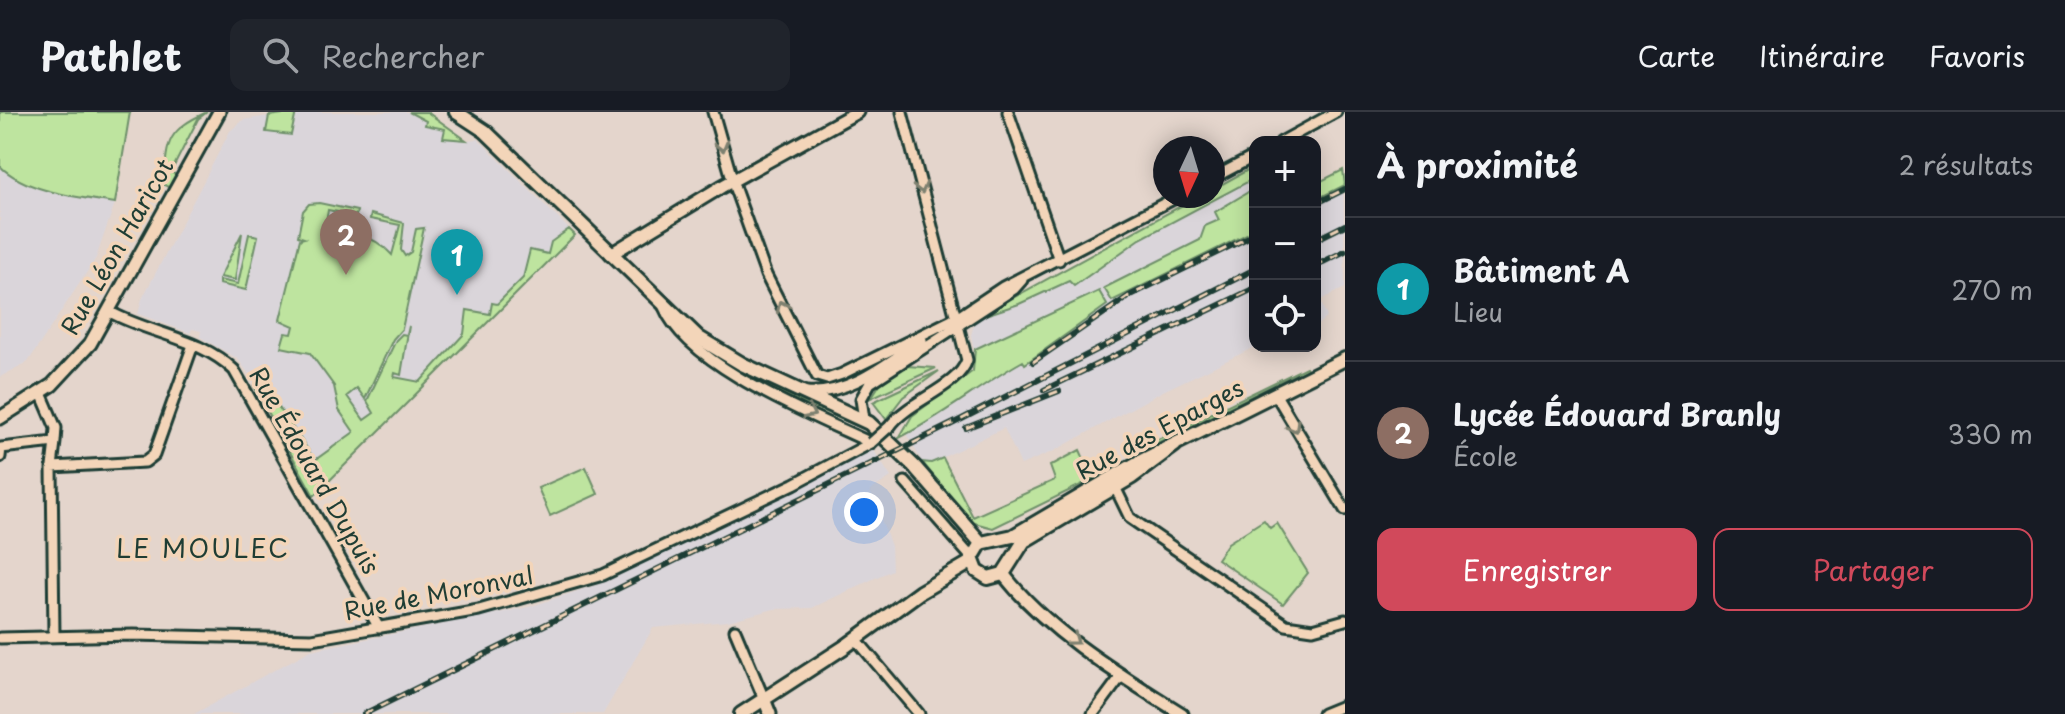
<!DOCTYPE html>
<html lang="fr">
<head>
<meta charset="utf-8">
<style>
	:root { --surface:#171b24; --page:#20242c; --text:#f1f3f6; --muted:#9ea1a6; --line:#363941; --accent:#d1495b }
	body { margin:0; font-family:"Playpen Sans",sans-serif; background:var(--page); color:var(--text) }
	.controls { position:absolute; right:24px; top:24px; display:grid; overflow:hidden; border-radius:16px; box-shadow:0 4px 20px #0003 }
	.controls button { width:72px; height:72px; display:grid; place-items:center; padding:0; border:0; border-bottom:2px solid var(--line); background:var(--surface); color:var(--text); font:40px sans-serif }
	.compass { position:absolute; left:1153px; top:24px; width:72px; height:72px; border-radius:50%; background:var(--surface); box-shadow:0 4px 20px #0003; rotate:184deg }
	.you { position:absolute; left:864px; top:400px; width:28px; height:28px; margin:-20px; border:6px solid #fff; border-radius:50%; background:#1a73e8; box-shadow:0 0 0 12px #1a73e833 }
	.badge { display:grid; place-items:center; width:52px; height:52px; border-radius:50%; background:var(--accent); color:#fff; font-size:26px; font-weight:700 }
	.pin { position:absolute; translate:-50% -66px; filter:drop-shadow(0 2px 4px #0008) }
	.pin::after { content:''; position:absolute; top:42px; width:28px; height:24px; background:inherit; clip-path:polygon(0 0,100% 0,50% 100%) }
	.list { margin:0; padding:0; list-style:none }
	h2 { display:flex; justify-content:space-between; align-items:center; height:104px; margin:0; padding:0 32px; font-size:34px }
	h2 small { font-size:26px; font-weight:400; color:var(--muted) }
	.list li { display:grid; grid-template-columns:52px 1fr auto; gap:24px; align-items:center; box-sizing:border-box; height:144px; padding:0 32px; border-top:2px solid var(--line) }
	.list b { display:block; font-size:30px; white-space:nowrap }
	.list p { margin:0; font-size:26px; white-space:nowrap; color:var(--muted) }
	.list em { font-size:26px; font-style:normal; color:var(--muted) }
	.actions { display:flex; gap:16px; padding:24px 32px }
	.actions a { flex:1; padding:18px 0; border:2px solid var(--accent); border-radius:16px; text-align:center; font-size:28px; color:var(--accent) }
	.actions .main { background:var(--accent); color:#fff }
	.icon { flex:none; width:44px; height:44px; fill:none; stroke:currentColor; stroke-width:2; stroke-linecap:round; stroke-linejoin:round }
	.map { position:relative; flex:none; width:1345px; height:602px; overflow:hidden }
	header { display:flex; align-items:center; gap:48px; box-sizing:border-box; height:112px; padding:0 40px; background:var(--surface); border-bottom:2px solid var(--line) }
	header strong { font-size:38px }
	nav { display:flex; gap:44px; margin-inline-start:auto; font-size:28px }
	.search { width:560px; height:72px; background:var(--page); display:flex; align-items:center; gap:20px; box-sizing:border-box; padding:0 28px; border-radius:16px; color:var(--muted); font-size:30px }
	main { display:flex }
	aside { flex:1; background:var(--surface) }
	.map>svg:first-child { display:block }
	.built { fill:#dad5da }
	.green { fill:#bee49f; stroke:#6e906a; stroke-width:2 }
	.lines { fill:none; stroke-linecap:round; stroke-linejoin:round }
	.minor-casing { stroke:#1f3d34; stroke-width:15 }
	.tertiary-casing { stroke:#1f3d34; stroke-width:17 }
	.secondary-casing { stroke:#1f3d34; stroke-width:18 }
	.minor { stroke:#f3d5b9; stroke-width:9 }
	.tertiary { stroke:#f3d5b9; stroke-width:11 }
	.secondary { stroke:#f3d5b9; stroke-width:12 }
	.rail-casing { stroke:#1f3d34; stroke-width:6 }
	.rail { stroke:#f3d5b9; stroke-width:3; stroke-dasharray:9; stroke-linecap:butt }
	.minor-bridge-casing { stroke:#1f3d34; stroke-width:15; stroke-linecap:butt }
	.minor-bridge { stroke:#f3d5b9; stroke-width:9 }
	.oneway { stroke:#7e8170 }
	.labels { text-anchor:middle; stroke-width:7; stroke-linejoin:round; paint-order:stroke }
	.street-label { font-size:24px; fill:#1f3d34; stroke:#f3d5b9 }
	.neighbourhood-label { font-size:26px; letter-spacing:2px; fill:#1f3d34; stroke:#f3d5b9 }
</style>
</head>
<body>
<header>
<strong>Pathlet</strong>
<div class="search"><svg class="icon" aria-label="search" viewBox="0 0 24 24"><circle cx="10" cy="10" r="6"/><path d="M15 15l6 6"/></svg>Rechercher</div>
<nav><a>Carte</a><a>Itinéraire</a><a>Favoris</a></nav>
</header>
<main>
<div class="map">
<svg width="1345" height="602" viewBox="0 0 1345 602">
	<rect width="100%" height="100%" fill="#e4d5cc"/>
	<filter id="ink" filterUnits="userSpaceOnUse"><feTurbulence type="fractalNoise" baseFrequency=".0125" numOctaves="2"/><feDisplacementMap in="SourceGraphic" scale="16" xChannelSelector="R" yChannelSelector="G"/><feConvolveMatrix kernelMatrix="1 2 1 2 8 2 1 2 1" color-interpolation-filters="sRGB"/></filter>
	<g filter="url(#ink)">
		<path class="built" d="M296,0H427L466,28L478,27L575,123L333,364L317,357L238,247L200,225L201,219L192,217L190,221L138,202L142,187L230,19L243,8Z
			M0,54L45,76L115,91L96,146L28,250L0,265Z
			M1255,54L1257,234L1163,279L1054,339L1021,353L1004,316L931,351L922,350L904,316L919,298L973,259L976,247L971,223L976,206L1199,84H1213V77Z
			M1343,58L1345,176L1320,188L1327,205L1317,213L1315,72Z
			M873,337L891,365L870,379L891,434L892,458L812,496L774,497L728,509L653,516L603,602H194L311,538L529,495L608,469Z"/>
		<path class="green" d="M0,0H130L115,91C79,85 27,81 0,54Z
			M207,0L198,7L171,60L176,63L170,76L164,73C167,29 166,19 207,0Z
			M296,0L291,23L266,20L269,4Z
			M409,0H427L466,28L443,26L445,17L425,13L426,9Z
			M1255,54V66L1140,127L1074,174L1069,169L1019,192L976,206L1199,84H1213V77Z
			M1343,58L1345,73L1315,88V72Z
			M1255,76V118L1112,189L1104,176L1200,128L1205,114L1219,108L1215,100Z
			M319,91L357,99L356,104L328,98L323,129C348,115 374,123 392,143L400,113L370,107L371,102L404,111L401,138L405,144L411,140L416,117L424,116L402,217L393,227L365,287L357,276L347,284L364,308L374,301L367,289L396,228L402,222L407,223L409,214L401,263L395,261L394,265L420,270L464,222L467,198L490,202L492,191L497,192L523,166L530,138L548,142L551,130L569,117L575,123L314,384L254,274L257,272L267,286L271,284L315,348L354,320L339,298L334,274L310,241L281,235L285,221L292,222L294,214L280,208L300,127L304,126L298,124L303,99L309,92Z
			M242,121L235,168L220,165Z
			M249,122L258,124L246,178L219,172V168L238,172Z
			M1099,179L1107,193L1025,252L1023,249C980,273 943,304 899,326L912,304L973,259L975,237Z
			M709,240L837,301L864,317L763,273Z
			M907,254L936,256L871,286L880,272Z
			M1306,255L1309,260L1296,262L1153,333L1152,339L1145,342L1152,330Z
			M939,259L903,285L886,307L873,290Z
			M1080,338L1093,367L993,416L971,410L922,350L931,351L943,346L973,405L1055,368L1050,354Z
			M586,355L598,382L550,404L538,376Z
			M1264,408L1270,416L1277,411L1308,461L1283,492L1217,447L1228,431Z"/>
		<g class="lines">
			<g class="minor-casing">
				<path id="minor" d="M713,0L735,77L766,163L817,264L827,267L842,262L958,205
					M1008,0L1059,148
					M1281,30L1336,0
					M1213,66L1255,44
					M664,195C688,254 814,304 871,331
					M110,200C150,222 201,226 234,258L379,516
					M955,207L1003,175L1179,84
					M807,280C850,283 888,250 922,228
					M41,281L56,316L55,330
					M1276,283L1345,398
					M864,307L861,287L870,271L1014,177L1022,168
					M890,314C908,289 959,275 967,248L902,0
					M0,345L1,336L55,330L52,355
					M905,370L972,446
					M1113,371L1130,406L1286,513L1313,517L1345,508
					M735,518L764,587
					M54,523L52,355L145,350L154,343L193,233
					M0,526L133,523L312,527L479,498L603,463L794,372L871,331
					M856,527L919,602
					M1093,602L1122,563
					M1323,602L1345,593"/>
			</g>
			<g class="tertiary-casing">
				<path id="tertiary" d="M611,142L721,75L857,0
					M0,306L52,273L90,232L219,0
					M1003,462C1049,521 1120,563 1182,602
					M764,587L770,602"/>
			</g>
			<g class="secondary-casing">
				<path id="secondary" d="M456,0L485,19L699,226L742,252L869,311L914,354L981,431
					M1175,333L1132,365L1024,429L1003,462L988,466L977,459L972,446L981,431L1013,424L1139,350L1345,247
					M741,602L846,534L920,480L973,449"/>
			</g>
			<use href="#minor" class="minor"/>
			<use href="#tertiary" class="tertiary"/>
			<use href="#secondary" class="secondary"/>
			<g class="rail-casing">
				<path id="rail" d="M1315,92L1345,77
					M1315,128L1345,113
					M1315,154L1345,139
					M1033,250L1129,184L1255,122
					M1044,278L1255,176
					M966,316L1059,279
					M364,602L962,307L1255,157"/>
			</g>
			<use href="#rail" class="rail"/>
			<g class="minor-bridge-casing">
				<path id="minor-bridge" d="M871,331L890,314"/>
			</g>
			<use href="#minor-bridge" class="minor-bridge"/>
		</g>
		<defs><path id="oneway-chevron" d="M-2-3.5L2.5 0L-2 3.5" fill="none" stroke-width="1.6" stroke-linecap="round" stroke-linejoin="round" transform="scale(2)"/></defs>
		<g class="oneway">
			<use href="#oneway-chevron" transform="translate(722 34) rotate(75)"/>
			<use href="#oneway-chevron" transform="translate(921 76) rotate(76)"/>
			<use href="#oneway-chevron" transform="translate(782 194) rotate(-116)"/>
			<use href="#oneway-chevron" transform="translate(810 301) rotate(26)"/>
			<use href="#oneway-chevron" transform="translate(1294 315) rotate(59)"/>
			<use href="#oneway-chevron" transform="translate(1074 528) rotate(37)"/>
		</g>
	</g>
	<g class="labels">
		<g class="street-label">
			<text transform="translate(118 135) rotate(-60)" y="8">Rue Léon Haricot</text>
			<text transform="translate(1160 318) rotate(-28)" y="8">Rue des Eparges</text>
			<text transform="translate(314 359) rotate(60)" y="8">Rue Édouard Dupuis</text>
			<text transform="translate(439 482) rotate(-11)" y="8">Rue de Moronval</text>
		</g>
		<g class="neighbourhood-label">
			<text x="203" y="446">LE MOULEC</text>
		</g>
	</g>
</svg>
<div class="controls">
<button>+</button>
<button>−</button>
<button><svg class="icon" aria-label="locate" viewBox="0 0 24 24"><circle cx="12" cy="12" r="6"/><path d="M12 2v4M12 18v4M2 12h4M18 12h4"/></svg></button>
</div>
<svg class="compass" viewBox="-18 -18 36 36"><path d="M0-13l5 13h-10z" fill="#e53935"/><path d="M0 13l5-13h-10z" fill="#9ea1a6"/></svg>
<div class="you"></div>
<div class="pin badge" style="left:457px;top:183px;background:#0f9aa8">1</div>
<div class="pin badge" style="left:346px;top:163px;background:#8d6e63">2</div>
</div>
<aside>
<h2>À proximité<small>2 résultats</small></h2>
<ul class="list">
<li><span class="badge" style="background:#0f9aa8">1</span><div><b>Bâtiment A</b><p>Lieu</p></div><em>270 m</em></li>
<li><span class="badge" style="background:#8d6e63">2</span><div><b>Lycée Édouard Branly</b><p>École</p></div><em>330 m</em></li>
</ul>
<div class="actions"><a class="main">Enregistrer</a><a>Partager</a></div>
</aside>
</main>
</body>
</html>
